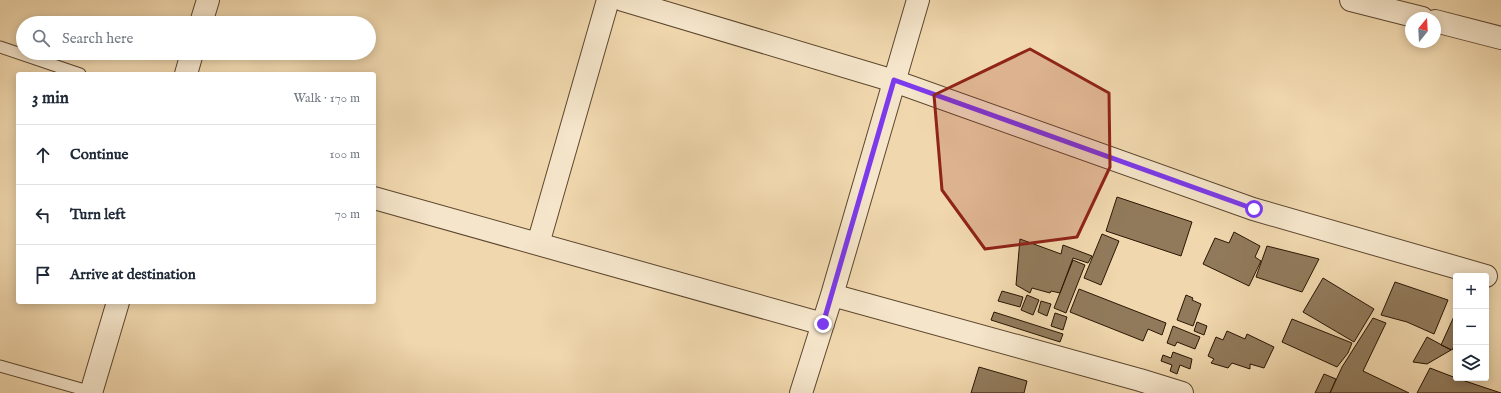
<!DOCTYPE html>
<html lang="en">
<head>
<meta charset="utf-8">
<style>
	:root { --surface:#fff; --page:#f2f2f3; --text:#1f2937; --muted:#747a83; --line:#e0e1e3 }
	body { margin:0; font-family:"IM FELL English",serif; background:var(--page); color:var(--text) }
	.controls { position:absolute; right:12px; bottom:12px; display:grid; overflow:hidden; border-radius:4px; box-shadow:0 2px 10px #0003 }
	.controls button { width:36px; height:36px; display:grid; place-items:center; padding:0; border:0; border-bottom:1px solid var(--line); background:var(--surface); color:var(--text); font:20px sans-serif }
	.compass { position:absolute; left:1405px; top:12px; width:36px; height:36px; border-radius:50%; background:var(--surface); box-shadow:0 2px 10px #0003; rotate:18deg }
	.stop { position:absolute; width:12px; height:12px; margin:-9px; border:3px solid #7c3aed; border-radius:50%; background:#fff }
	.stop.end { background:#7c3aed; border-color:#fff; box-shadow:0 1px 4px #0008 }
	.list { margin:0; padding:0; list-style:none }
	h2 { display:flex; justify-content:space-between; align-items:center; height:52px; margin:0; padding:0 16px; font-size:17px }
	h2 small { font-size:13px; font-weight:400; color:var(--muted) }
	.list li { display:grid; grid-template-columns:26px 1fr auto; gap:12px; align-items:center; box-sizing:border-box; height:60px; padding:0 16px; border-top:1px solid var(--line) }
	.list b { display:block; font-size:15px; white-space:nowrap }
	.list em { font-size:13px; font-style:normal; color:var(--muted) }
	.icon { flex:none; width:22px; height:22px; fill:none; stroke:currentColor; stroke-width:2; stroke-linecap:round; stroke-linejoin:round }
	.map { position:relative; flex:none; width:1501px; height:393px; overflow:hidden }
	.search { position:absolute; background:var(--surface); box-shadow:0 2px 10px #0003; left:16px; top:16px; width:360px; height:44px; display:flex; align-items:center; gap:10px; box-sizing:border-box; padding:0 14px; border-radius:22px; color:var(--muted); font-size:15px }
	.panel { position:absolute; background:var(--surface); box-shadow:0 2px 10px #0003; left:16px; top:72px; width:360px; height:232px; border-radius:4px }
	.map>svg:first-child { display:block }
	.building { fill:#917a5b; stroke:#2a1603 }
	.lines { fill:none; stroke-linecap:round; stroke-linejoin:round }
	.service-casing { stroke:#5c462e; stroke-width:13 }
	.minor-casing { stroke:#5c462e; stroke-width:24 }
	.service { stroke:#f5e5ca; stroke-width:11 }
	.minor { stroke:#f5e5ca; stroke-width:22 }
	.route { stroke:#7c3aed; stroke-width:5 }
	.marked { fill:#8f2418; fill-opacity:0.2; stroke:#8f2418; stroke-width:3; stroke-linejoin:round }
</style>
</head>
<body>
<div class="map">
<svg width="1501" height="393" viewBox="0 0 1501 393">
	<rect width="100%" height="100%" fill="#f0d7ad"/>
	<filter id="stains"><feTurbulence type="fractalNoise" baseFrequency=".005" numOctaves="4"/><feColorMatrix values="0 0 0 0 .2 0 0 0 0 .09 0 0 0 0 .02 0 0 0 .5 -.17"/></filter>
	<radialGradient id="worn" r=".72"><stop offset=".6" stop-color="#630" stop-opacity="0"/><stop offset="1" stop-color="#630" stop-opacity=".3"/></radialGradient>
	<path class="building" d="M1117,197L1192,222L1181,256L1106,231Z
		M1234,232L1260,246L1255,257L1261,261L1249,286L1203,264L1215,238L1229,243Z
		M1102,234L1119,241L1101,285L1084,278Z
		M1020,239L1061,254L1063,245L1092,256L1088,263L1073,258L1060,293L1051,291L1050,293L1032,288L1030,293L1016,285Z
		M1267,246L1319,259L1302,292L1256,277Z
		M1073,260L1085,265L1066,313L1054,308Z
		M1323,278L1374,309L1354,342L1303,312Z
		M1395,282L1448,300L1434,334L1407,322L1381,315Z
		M1079,289L1166,323L1162,335L1148,329L1143,341L1070,312Z
		M1002,291L1023,297L1020,307L998,301Z
		M1027,295L1039,300L1033,315L1021,310Z
		M1186,295L1193,298L1192,300L1201,304L1193,326L1177,320Z
		M1041,301L1051,304L1047,316L1038,312Z
		M994,312L1063,334L1060,342L991,320Z
		M1456,312V342L1452,350L1441,345Z
		M1055,313L1067,317L1063,330L1051,326Z
		M1373,318L1386,323L1363,371L1409,393H1330L1342,367Z
		M1292,319L1352,343L1348,353L1337,367L1282,342Z
		M1197,322L1207,326L1204,335L1194,331Z
		M1173,326L1200,337L1195,349L1177,342L1175,346L1167,343Z
		M1227,331L1245,339L1247,334L1274,347L1264,368L1250,364V369L1232,363L1228,368L1211,363L1214,359L1208,356L1216,337L1223,340Z
		M1427,337L1451,350L1427,364L1413,362Z
		M1173,352L1192,359L1190,369L1180,365L1177,374L1170,371L1172,365L1161,361L1163,355L1171,358Z
		M979,367L1027,381L1024,393H971Z
		M1430,368L1456,378L1501,393H1417Z
		M1324,374L1336,379L1330,393H1315Z"/>
	<g class="lines">
		<g class="service-casing">
			<path id="service" d="M0,47L80,74
				M0,366L92,392"/>
		</g>
		<g class="minor-casing">
			<path id="minor" d="M623,0L894,81L1253,209L1486,276
				M1351,0L1422,18
				M1435,21L1501,38
				M201,23L208,0
				M186,74L192,53
				M374,198L823,324
				M538,244L608,0
				M832,295L1140,380L1182,393
				M91,393L118,302
				M801,393L832,295L918,0"/>
		</g>
		<use href="#service" class="service"/>
		<use href="#minor" class="minor"/>
	</g>
	<g class="lines">
		<path class="route" d="M823,324L894,80L1254,209"/>
	</g>
	<path class="marked" d="M1030,49L1109,93L1110,167L1077,237L985,249L942,190L934,95Z"/>
	<rect width="100%" height="100%" filter="url(#stains)"/>
	<rect width="100%" height="100%" fill="url(#worn)"/>
</svg>
<div class="controls">
<button>+</button>
<button>−</button>
<button><svg class="icon" aria-label="layers" viewBox="0 0 24 24"><path d="M12 4l9 5-9 5-9-5zM3 14l9 5 9-5"/></svg></button>
</div>
<svg class="compass" viewBox="-18 -18 36 36"><path d="M0-13l5 13h-10z" fill="#e53935"/><path d="M0 13l5-13h-10z" fill="#747a83"/></svg>
<div class="stop" style="left:1254px;top:209px"></div>
<div class="stop end" style="left:823px;top:324px"></div>
<div class="search"><svg class="icon" aria-label="search" viewBox="0 0 24 24"><circle cx="10" cy="10" r="6"/><path d="M15 15l6 6"/></svg>Search here</div>
<section class="panel">
<h2>3 min<small>Walk · 170 m</small></h2>
<ul class="list">
<li><svg class="icon" aria-label="ahead" viewBox="0 0 24 24"><path d="M12 20V5M6 11l6-6 6 6"/></svg><div><b>Continue</b></div><em>100 m</em></li>
<li><svg class="icon" aria-label="left" viewBox="0 0 24 24"><path d="M17 20v-9H6M10 6l-5 5 5 5"/></svg><div><b>Turn left</b></div><em>70 m</em></li>
<li><svg class="icon" aria-label="arrive" viewBox="0 0 24 24"><path d="M6 21V4h12l-3 4 3 4H6"/></svg><div><b>Arrive at destination</b></div></li>
</ul>
</section>
</div>
</body>
</html>
